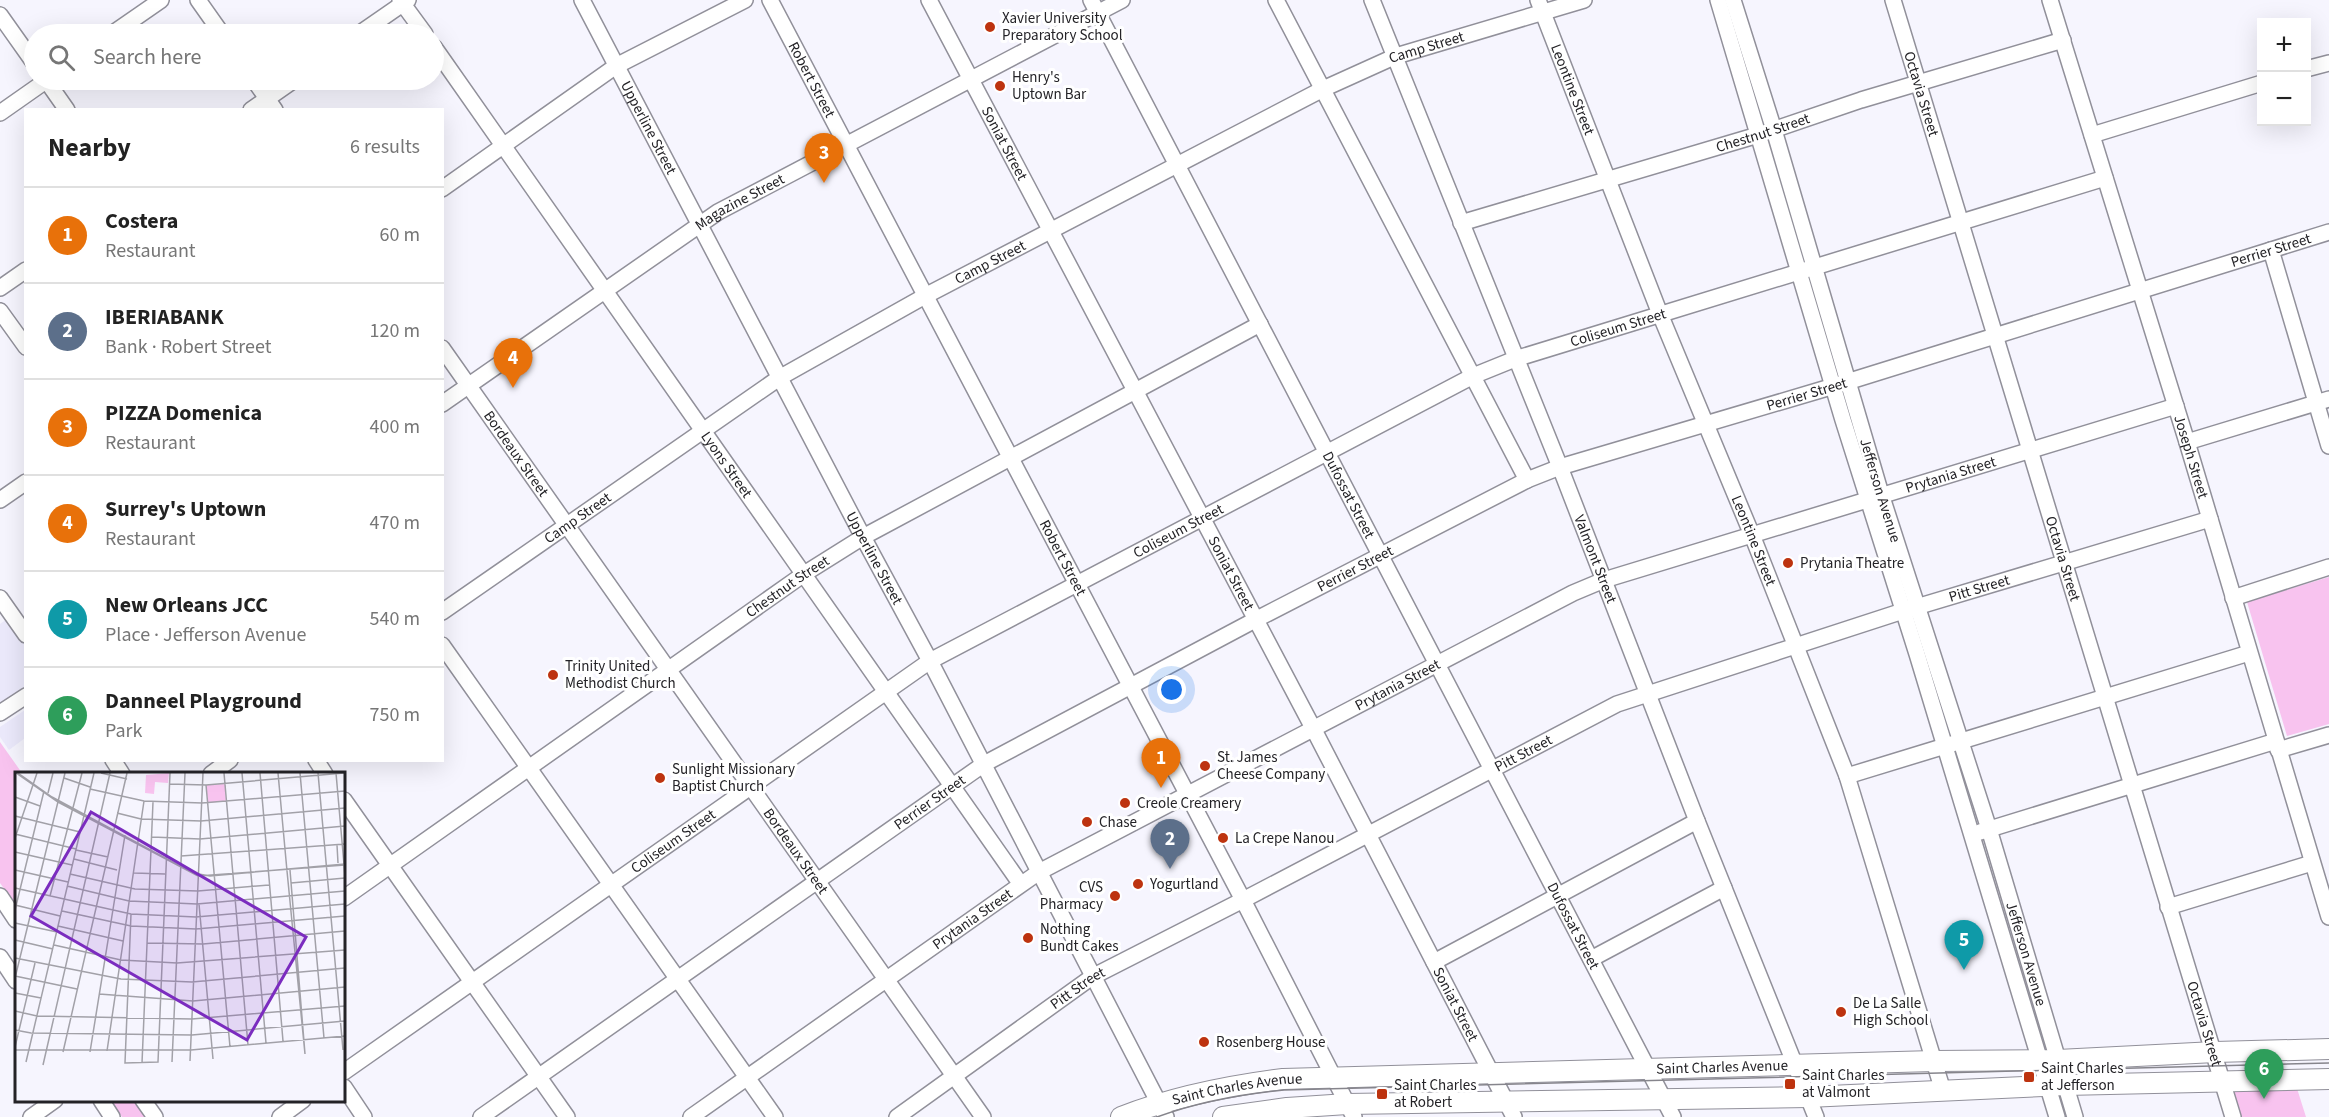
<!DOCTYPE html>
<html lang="en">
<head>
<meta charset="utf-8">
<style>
	:root { --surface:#fff; --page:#f2f2f2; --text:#222; --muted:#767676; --line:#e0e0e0; --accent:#111827 }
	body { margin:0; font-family:"Source Sans 3",sans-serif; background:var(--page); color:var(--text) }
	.controls { position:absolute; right:18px; top:18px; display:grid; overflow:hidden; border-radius:0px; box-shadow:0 6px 24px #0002 }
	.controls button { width:54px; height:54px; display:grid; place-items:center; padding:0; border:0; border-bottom:2px solid var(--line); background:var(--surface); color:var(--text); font:30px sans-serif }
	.you { position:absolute; left:1172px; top:690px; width:21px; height:21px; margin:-15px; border:4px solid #fff; border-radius:50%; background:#1a73e8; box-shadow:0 0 0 9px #1a73e833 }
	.badge { display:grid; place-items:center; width:39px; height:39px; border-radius:50%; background:var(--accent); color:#fff; font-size:20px; font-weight:700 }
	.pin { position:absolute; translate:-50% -50px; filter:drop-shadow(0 2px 3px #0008) }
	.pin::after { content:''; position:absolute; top:32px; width:21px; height:18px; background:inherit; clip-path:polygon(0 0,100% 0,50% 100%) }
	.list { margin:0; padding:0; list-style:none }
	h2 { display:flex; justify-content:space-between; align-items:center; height:78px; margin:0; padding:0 24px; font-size:26px }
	h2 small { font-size:20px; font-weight:400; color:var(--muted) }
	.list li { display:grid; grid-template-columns:39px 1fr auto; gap:18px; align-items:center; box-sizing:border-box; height:96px; padding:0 24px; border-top:2px solid var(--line) }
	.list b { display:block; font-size:22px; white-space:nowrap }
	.list p { margin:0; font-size:20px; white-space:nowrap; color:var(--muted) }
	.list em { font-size:20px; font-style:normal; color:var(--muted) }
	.icon { flex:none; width:33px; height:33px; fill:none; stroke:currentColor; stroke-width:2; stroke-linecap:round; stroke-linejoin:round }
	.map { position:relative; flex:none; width:2329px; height:1117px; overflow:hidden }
	.search { position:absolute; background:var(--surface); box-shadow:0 6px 24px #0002; left:24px; top:24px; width:420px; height:66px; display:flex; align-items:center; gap:15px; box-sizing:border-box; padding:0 21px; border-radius:33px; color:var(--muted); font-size:22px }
	.panel { position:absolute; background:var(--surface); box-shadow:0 6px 24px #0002; left:24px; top:108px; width:420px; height:654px; border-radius:0px }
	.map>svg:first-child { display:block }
	.built { fill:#ebe9fb }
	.green { fill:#f8c3ef }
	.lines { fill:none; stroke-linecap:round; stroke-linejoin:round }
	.minor-casing { stroke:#91909a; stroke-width:18 }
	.major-casing { stroke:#91909a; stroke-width:22 }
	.minor { stroke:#fff; stroke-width:15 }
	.major { stroke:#fff; stroke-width:20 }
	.tram { stroke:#86858c; stroke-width:1.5 }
	.poi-dot { fill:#bd330f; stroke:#fff; stroke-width:2 }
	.labels { text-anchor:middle; stroke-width:6; stroke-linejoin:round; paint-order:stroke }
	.poi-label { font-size:15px; fill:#242327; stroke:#fff; text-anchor:start }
	.street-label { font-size:15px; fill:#242327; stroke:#fff }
	.inset-road { fill:none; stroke:#a2a1a8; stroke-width:1.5 }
	.view { fill:#7b2cbf; fill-opacity:0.15; stroke:#7b2cbf; stroke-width:3 }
	.inset-edge { fill:none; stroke:#242327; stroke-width:3 }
</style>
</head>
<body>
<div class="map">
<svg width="2329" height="1117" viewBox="0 0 2329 1117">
	<rect width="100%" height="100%" fill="#f6f5fe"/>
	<path class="built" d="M7,619L25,645V686L0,705V624Z
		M25,710V738L9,750L0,737V727Z"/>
	<path class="green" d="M2329,577V724L2287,736L2247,602Z
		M0,742L22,773L16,774V899L13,901L0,883Z
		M2294,1079L2306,1117H2233L2223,1082Z
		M110,1101H136L148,1117H122Z"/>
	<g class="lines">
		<g class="minor-casing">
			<g id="minor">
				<path d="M198,0L222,34"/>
				<path d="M400,0L425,34"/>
				<path id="s1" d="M582,0L863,537L930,661L1166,1117"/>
				<path id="s2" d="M770,0L1243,900L1354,1117"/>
				<path id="s3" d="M929,0L1313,728L1514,1117"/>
				<path id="s4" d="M1091,0L1673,1117"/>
				<path d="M1276,0L1527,480"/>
				<path id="s5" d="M1372,0L1560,467L1697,821L1816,1117"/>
				<path id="s6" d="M1538,0L1660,314L1752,535L1847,776L1943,1091"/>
				<path d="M1718,0L1843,420L1917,654L2057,1117"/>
				<path id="s7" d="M1733,0L1774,130L1881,494L1989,829L2075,1117"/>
				<path id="s8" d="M1893,0L2233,1117"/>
				<path id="s9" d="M2050,0L2187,442L2329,917"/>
				<path d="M0,15L34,63"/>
				<path d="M112,34L161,0"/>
				<path d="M359,34L408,0"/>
				<path id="s10" d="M434,47L1020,883"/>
				<path d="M2306,69L2329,63"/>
				<path d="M46,80L67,110"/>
				<path d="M254,80L275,110"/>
				<path d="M251,110L294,80"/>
				<path d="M0,113L47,80"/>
				<path d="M2092,135L2262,83"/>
				<path d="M442,189L616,66L745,0"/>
				<path id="s11" d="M1461,223L1758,135L1861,100L2063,40"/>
				<path d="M2271,250L2329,446"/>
				<path d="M0,288L26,270"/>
				<path d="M0,311L26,347"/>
				<path id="s12" d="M442,348L983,1117"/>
				<path id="s13" d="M442,404L718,212L1122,0"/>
				<path d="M2187,442L2329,399"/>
				<path d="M0,500L26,482"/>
				<path d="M0,598L26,635"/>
				<path d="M2233,598L2329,567"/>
				<path id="s14" d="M442,612L779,378L925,296L1323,89L1396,56L1584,0"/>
				<path d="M442,645L775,1117"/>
				<path d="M0,713L26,696"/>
				<path d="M2278,750L2329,735"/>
				<path d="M113,760L122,774"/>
				<path d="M316,760L325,774"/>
				<path d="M211,774L230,760"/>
				<path d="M1847,776L2249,653"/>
				<path d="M344,800L567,1117"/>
				<path d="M1980,832L2276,741"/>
				<path d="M0,896L16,920"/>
				<path id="s15" d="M344,898L804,574L863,537L1260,324"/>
				<path d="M2168,907L2312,863"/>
				<path d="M0,957L16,981"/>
				<path d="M1591,959L1724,888"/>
				<path d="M1434,962L1697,821"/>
				<path id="s16" d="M344,1072L930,661L1473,376L1515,359L2105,178"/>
				<path d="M344,1087L364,1117"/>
				<path d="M101,1100L112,1117"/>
				<path d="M143,1100L155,1117"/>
				<path d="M31,1117L55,1100"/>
				<path d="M280,1117L303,1100"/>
				<path id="s17" d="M481,1117L984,764L1255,620L1527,480L1560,467L1834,386L2329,232"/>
				<path id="s18" d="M691,1117L1039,872L1573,593L1604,580L2176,406"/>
				<path id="s19" d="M897,1117L1092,977L1243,900L1617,704L1903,611L2210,519"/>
			</g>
		</g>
		<g class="major-casing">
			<g id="major">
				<path id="s20" d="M1121,1117C1173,1097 1227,1086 1283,1079L1934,1061L2058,1060L2215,1052L2329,1049"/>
				<path d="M1223,1117L1287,1108L1347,1104L1808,1097L2065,1085L2329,1079"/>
			</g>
		</g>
		<use href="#minor" class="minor"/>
		<use href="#major" class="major"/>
		<path class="tram" d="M1157,1117C1198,1102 1241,1094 1284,1090L2329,1063"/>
	</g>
	<g class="poi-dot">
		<circle cx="990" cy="27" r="6"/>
		<circle cx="1000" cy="86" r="6"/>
		<circle cx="1788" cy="563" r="6"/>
		<circle cx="553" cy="675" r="6"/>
		<circle cx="1205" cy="766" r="6"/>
		<circle cx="660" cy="778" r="6"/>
		<circle cx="1125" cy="803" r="6"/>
		<circle cx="1087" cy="822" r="6"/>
		<circle cx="1223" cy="838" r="6"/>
		<circle cx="1138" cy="884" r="6"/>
		<circle cx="1115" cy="896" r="6"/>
		<circle cx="1028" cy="938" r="6"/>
		<circle cx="1841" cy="1012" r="6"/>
		<circle cx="1204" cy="1042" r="6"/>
		<rect x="2023" y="1071" width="12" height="12" rx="3"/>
		<rect x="1784" y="1078" width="12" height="12" rx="3"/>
		<rect x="1376" y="1088" width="12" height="12" rx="3"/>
	</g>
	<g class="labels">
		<g class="poi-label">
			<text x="1002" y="23">Xavier University<tspan x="1002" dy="17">Preparatory School</tspan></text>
			<text x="1012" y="82">Henry's<tspan x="1012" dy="17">Uptown Bar</tspan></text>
			<text x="1800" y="568">Prytania Theatre</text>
			<text x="565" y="671">Trinity United<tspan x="565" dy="17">Methodist Church</tspan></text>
			<text x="1217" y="762">St. James<tspan x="1217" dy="17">Cheese Company</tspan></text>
			<text x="672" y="774">Sunlight Missionary<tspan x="672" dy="17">Baptist Church</tspan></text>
			<text x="1137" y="808">Creole Creamery</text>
			<text x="1099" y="827">Chase</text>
			<text x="1235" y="843">La Crepe Nanou</text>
			<text x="1150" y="889">Yogurtland</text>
			<text x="1103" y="892" text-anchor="end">CVS<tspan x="1103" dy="17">Pharmacy</tspan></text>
			<text x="1040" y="934">Nothing<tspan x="1040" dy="17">Bundt Cakes</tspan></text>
			<text x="1853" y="1008">De La Salle<tspan x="1853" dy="17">High School</tspan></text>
			<text x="1216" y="1047">Rosenberg House</text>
			<text x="2041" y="1073">Saint Charles<tspan x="2041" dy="17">at Jefferson</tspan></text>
			<text x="1802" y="1080">Saint Charles<tspan x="1802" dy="17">at Valmont</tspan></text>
			<text x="1394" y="1090">Saint Charles<tspan x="1394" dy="17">at Robert</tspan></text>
		</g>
		<g class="street-label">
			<text dy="5" stroke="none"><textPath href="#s14" startOffset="1138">Camp Street</textPath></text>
			<text dy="5" stroke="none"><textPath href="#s2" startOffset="90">Robert Street</textPath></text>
			<text dy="5" stroke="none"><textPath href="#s6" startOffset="96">Leontine Street</textPath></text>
			<text dy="5" stroke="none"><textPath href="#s8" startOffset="98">Octavia Street</textPath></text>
			<text dy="5" stroke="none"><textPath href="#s1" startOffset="144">Upperline Street</textPath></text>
			<text dy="5" stroke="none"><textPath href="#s11" startOffset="315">Chestnut Street</textPath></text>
			<text dy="5" stroke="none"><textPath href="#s3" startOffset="162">Soniat Street</textPath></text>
			<text dy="5" stroke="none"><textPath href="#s13" startOffset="360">Magazine Street</textPath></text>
			<text dy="5" stroke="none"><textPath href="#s17" startOffset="2006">Perrier Street</textPath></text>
			<text dy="5" stroke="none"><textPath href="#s14" startOffset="651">Camp Street</textPath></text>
			<text dy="5" stroke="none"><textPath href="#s16" startOffset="1482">Coliseum Street</textPath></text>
			<text dy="5" stroke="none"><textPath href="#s17" startOffset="1520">Perrier Street</textPath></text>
			<text dy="5" stroke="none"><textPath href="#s12" startOffset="129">Bordeaux Street</textPath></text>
			<text dy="5" stroke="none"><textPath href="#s9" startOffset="478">Joseph Street</textPath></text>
			<text dy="5" stroke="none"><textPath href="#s10" startOffset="510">Lyons Street</textPath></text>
			<text dy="5" stroke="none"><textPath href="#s18" startOffset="1424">Prytania Street</textPath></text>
			<text dy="5" stroke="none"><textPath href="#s7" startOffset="512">Jefferson Avenue</textPath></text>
			<text dy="5" stroke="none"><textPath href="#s4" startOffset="558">Dufossat Street</textPath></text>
			<text dy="5" stroke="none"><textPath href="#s14" startOffset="165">Camp Street</textPath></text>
			<text dy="5" stroke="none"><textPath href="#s16" startOffset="996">Coliseum Street</textPath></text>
			<text dy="5" stroke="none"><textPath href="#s6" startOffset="582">Leontine Street</textPath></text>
			<text dy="5" stroke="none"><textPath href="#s1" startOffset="630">Upperline Street</textPath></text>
			<text dy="5" stroke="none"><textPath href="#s2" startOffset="630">Robert Street</textPath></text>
			<text dy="5" stroke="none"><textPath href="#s5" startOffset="602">Valmont Street</textPath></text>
			<text dy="5" stroke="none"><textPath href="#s8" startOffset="584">Octavia Street</textPath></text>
			<text dy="5" stroke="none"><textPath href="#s17" startOffset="1034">Perrier Street</textPath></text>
			<text dy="5" stroke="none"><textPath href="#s3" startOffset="648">Soniat Street</textPath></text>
			<text dy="5" stroke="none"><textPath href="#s15" startOffset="542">Chestnut Street</textPath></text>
			<text dy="5" stroke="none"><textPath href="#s19" startOffset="1212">Pitt Street</textPath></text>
			<text dy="5" stroke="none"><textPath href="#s18" startOffset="830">Prytania Street</textPath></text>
			<text dy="5" stroke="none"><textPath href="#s19" startOffset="726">Pitt Street</textPath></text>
			<text dy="5" stroke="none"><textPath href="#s17" startOffset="548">Perrier Street</textPath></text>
			<text dy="5" stroke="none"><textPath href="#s16" startOffset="402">Coliseum Street</textPath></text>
			<text dy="5" stroke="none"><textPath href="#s12" startOffset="615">Bordeaux Street</textPath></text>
			<text dy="5" stroke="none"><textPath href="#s18" startOffset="344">Prytania Street</textPath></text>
			<text dy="5" stroke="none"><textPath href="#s4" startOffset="1044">Dufossat Street</textPath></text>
			<text dy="5" stroke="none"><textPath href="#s7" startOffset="998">Jefferson Avenue</textPath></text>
			<text dy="5" stroke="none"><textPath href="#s19" startOffset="222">Pitt Street</textPath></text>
			<text dy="5" stroke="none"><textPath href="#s3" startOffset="1134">Soniat Street</textPath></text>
			<text dy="5" stroke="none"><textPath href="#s8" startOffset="1070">Octavia Street</textPath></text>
			<text dy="5" stroke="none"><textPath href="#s20" startOffset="606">Saint Charles Avenue</textPath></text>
			<text dy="5" stroke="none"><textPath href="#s20" startOffset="120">Saint Charles Avenue</textPath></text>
		</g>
	</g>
	<g transform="translate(15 772)">
		<rect width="330" height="330" fill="#f6f5fe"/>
		<path d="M154,1L153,11L140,10L139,22L130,21L131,3ZM210,12L211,29L193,31L191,13Z" fill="#f8c3ef"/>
		<path class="inset-road" d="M1,1L43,30L183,104L330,93M3,1L37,25L178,101L195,104L330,92M86,1L112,7M209,1L233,273M227,1L251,271M245,1L268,269M263,1L272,99M285,1L309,266M303,1L328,278M321,1L330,104M49,6L75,15M154,12L191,13L329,1M191,13L215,275M75,17L129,29L187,31L330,19M33,21L38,1M0,25L25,34M102,41L126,47L186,49L330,36M0,44L65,60M0,62L61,77M137,65L185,67L330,54M0,66L22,1M322,73L323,91M61,78L93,85M0,80L57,93M166,84L330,72M59,87L102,98M0,98L53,110M272,99L290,282L275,98M119,101L150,102M55,102L120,117L183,119L254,113M276,111L330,106M52,114L114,129L182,132L330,119M0,116L116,142L181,145L330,132M35,124L67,1M184,132L198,287M0,133L45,144M0,138L29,19M47,139L116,154L181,157L330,144M116,142L110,291L143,290L155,1M0,151L42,160M43,154L108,169M0,168L38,177M132,171L188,172L330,159M39,173L106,188L162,191L330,178M0,186L106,207L177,210L330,196M0,204L62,217M0,206L50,1M0,221L26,226M84,222L178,229L330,215M0,239L22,244L177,247L330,234M0,258L16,261L177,263L330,249M0,275L20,191M0,278H176L330,264M92,279L129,29M48,280L112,1M75,280L110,63M175,289L188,1M11,290L79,1M157,290L170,1M127,291L138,30M28,293L95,1"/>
		<path class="view" d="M76,40L291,165L232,268L16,144Z"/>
		<rect width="330" height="330" class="inset-edge"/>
	</g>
</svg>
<div class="controls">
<button>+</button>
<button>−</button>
</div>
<div class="you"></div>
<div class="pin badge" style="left:1161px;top:788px;background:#e8710a">1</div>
<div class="pin badge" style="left:1170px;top:869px;background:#5c6f8a">2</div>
<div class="pin badge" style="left:824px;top:183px;background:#e8710a">3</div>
<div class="pin badge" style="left:513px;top:388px;background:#e8710a">4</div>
<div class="pin badge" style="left:1964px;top:970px;background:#0f9aa8">5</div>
<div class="pin badge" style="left:2264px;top:1099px;background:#2e9e5b">6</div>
<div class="search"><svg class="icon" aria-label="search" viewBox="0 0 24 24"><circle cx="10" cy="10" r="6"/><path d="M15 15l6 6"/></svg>Search here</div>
<section class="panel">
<h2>Nearby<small>6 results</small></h2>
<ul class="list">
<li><span class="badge" style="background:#e8710a">1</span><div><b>Costera</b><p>Restaurant</p></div><em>60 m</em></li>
<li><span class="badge" style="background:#5c6f8a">2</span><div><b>IBERIABANK</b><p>Bank · Robert Street</p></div><em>120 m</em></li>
<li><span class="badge" style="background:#e8710a">3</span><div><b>PIZZA Domenica</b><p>Restaurant</p></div><em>400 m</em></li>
<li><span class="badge" style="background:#e8710a">4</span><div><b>Surrey's Uptown</b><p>Restaurant</p></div><em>470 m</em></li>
<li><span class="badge" style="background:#0f9aa8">5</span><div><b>New Orleans JCC</b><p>Place · Jefferson Avenue</p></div><em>540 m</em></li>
<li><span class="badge" style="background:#2e9e5b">6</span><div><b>Danneel Playground</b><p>Park</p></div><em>750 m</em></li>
</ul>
</section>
</div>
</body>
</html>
